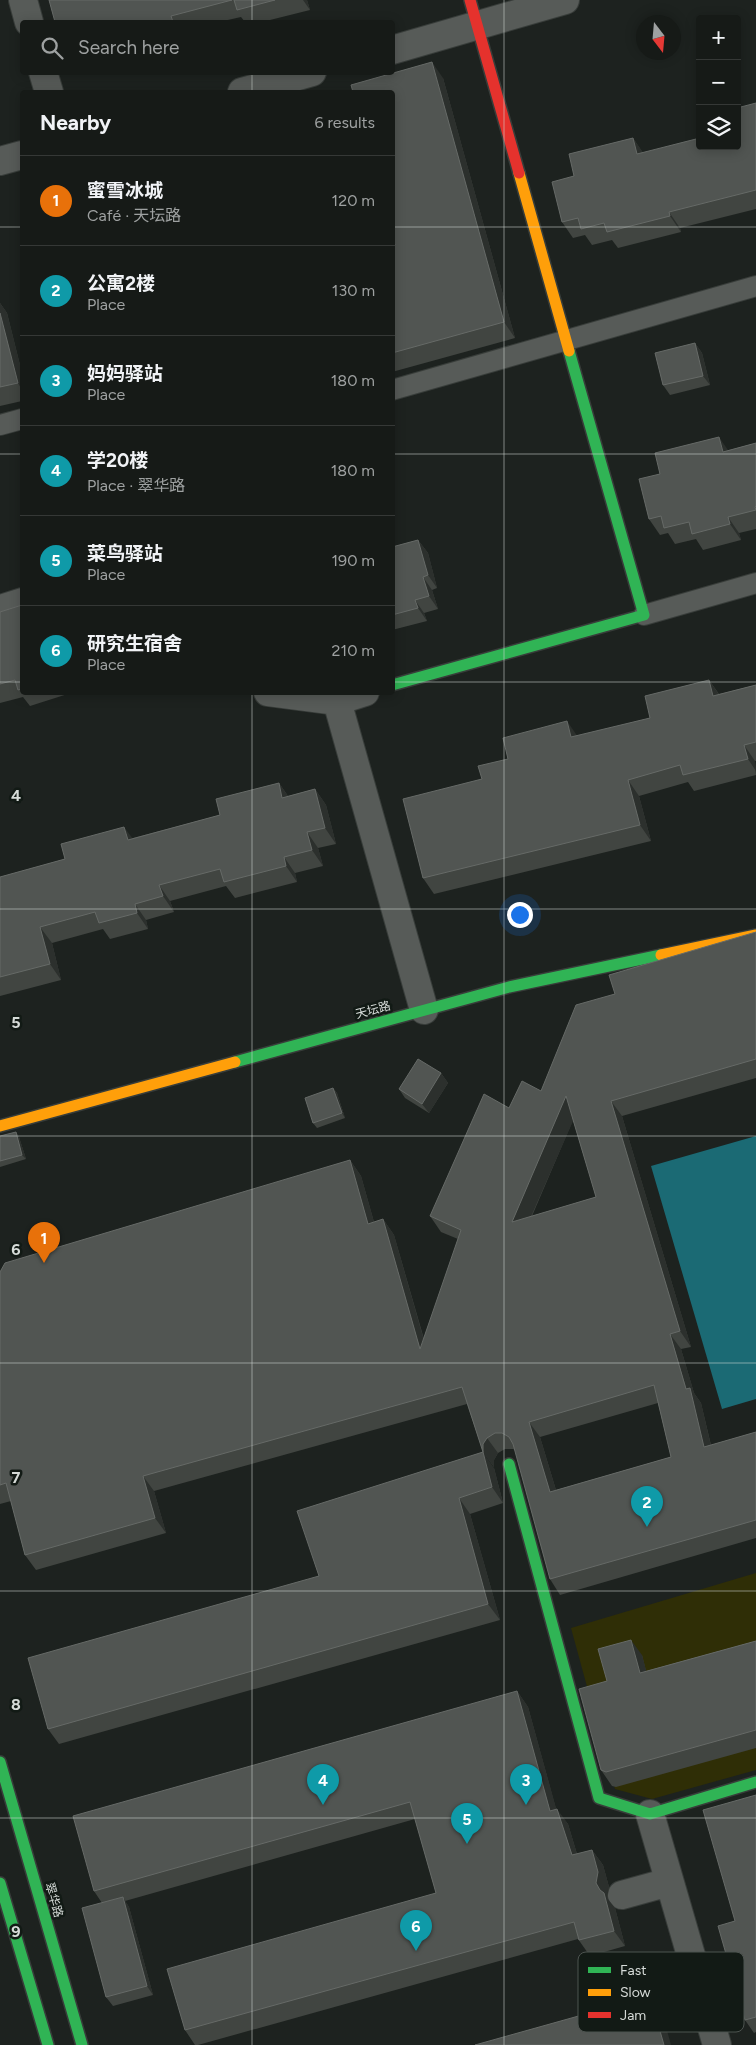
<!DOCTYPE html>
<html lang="en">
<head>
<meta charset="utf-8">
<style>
	:root { --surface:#161a17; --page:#232724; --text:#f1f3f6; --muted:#9ea1a1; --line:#353836; --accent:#959a97 }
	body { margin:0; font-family:Figtree,"Noto Sans SC",sans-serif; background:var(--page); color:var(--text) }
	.controls { position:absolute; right:15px; top:15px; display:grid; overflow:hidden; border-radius:5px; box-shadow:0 2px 12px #0003 }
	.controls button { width:45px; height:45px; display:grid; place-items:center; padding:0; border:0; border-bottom:1px solid var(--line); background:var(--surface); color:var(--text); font:25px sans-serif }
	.compass { position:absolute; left:636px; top:15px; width:45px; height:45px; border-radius:50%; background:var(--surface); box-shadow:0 2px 12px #0003; rotate:164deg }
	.you { position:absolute; left:519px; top:914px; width:18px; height:18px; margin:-12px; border:4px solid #fff; border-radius:50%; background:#1a73e8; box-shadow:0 0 0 8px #1a73e833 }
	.badge { display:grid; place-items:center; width:32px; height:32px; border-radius:50%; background:var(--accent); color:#fff; font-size:16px; font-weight:700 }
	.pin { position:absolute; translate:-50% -41px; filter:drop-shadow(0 1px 2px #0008) }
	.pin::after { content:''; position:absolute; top:26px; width:18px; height:15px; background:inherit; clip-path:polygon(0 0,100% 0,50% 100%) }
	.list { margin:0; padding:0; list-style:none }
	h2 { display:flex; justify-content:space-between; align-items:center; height:65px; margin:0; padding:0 20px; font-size:21px }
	h2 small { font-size:16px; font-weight:400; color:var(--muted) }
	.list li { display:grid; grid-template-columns:32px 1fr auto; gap:15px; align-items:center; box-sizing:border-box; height:90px; padding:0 20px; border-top:1px solid var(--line) }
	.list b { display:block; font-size:19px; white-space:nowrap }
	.list p { margin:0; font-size:16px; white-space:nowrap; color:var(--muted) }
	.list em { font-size:16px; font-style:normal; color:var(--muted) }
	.icon { flex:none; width:28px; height:28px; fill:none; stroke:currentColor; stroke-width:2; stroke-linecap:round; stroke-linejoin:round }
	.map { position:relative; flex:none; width:756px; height:2045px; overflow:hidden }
	.search { position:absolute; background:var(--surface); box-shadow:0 2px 12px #0003; left:20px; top:20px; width:375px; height:55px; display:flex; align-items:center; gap:12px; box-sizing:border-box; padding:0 18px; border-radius:5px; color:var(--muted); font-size:19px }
	.panel { position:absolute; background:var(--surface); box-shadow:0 2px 12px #0003; left:20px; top:90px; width:375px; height:605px; border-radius:5px }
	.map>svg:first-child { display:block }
	.green { fill:#2f2e06 }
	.water { fill:#1b6a74 }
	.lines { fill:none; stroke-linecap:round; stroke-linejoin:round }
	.lane-casing { stroke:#383d3a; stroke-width:22 }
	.street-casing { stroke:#383d3a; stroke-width:30 }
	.fast-casing { stroke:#383d3a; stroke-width:14 }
	.slow-casing { stroke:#383d3a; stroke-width:14 }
	.jam-casing { stroke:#383d3a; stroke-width:14 }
	.lane { stroke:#575b58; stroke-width:20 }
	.street { stroke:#575b58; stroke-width:28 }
	.fast { stroke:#30b455; stroke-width:11 }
	.slow { stroke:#ff9f0a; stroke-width:11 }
	.jam { stroke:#e5322d; stroke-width:11 }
	.wall { fill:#414541; fill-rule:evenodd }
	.shaded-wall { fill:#2c302d }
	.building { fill:#515552; stroke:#666a67; fill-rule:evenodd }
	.grid { fill:none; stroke:#d6dbd8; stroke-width:1; stroke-opacity:0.55 }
	.labels { text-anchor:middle; stroke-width:5; stroke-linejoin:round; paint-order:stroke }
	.street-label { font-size:12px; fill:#d6dbd8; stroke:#121a15 }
	.key { fill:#121a15; stroke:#4d5450; stroke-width:1 }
	.key-label { font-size:14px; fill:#d6dbd8 }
	.grid-label { font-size:16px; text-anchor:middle; font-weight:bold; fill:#d6dbd8; stroke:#121a15; stroke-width:5; stroke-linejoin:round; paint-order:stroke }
</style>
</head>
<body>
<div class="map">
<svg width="756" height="2045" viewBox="0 0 756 2045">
	<rect width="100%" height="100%" fill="#1d221f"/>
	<path class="green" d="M756,1573V1770L652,1799L615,1789L571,1628Z"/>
	<path class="water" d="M756,1136V1399L722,1409L651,1166Z"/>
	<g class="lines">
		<g class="lane-casing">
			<path id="lane" d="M392,390L756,286
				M0,425L22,419
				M0,605L22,598
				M644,615L756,583"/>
		</g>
		<g class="street-casing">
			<path id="street" d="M23,0L29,22
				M392,50L565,0
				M43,72L49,92
				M242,92L312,72
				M0,161L22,155
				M268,692L337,701L365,692
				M337,701L424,1010
				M650,1814L717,2045
				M622,1895L669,1882"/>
		</g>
		<g class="fast-casing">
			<path id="fast" d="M392,685L644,615L569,351
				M235,1062L509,987L661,955
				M509,1464L599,1798L650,1814L756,1782
				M0,1762L82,2045
				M0,1883L48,2045"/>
		</g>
		<g class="slow-casing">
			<path id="slow" d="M519,173L569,351
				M661,955L756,935
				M0,1126L235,1062"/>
		</g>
		<g class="jam-casing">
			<path id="jam" d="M470,0L519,173"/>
		</g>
		<use href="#lane" class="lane"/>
		<use href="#street" class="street"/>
		<use href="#fast" class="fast"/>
		<use href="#slow" class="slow"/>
		<use href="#jam" class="jam"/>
	</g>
	<path class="wall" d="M49,0H307L310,10L262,22H245L241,17L219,22H55Z
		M443,78L515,338L392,372V246L395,245Z
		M756,103V209L680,228L681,232L618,248L612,240L592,245L585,235L573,238L562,222L574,176L633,138L643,153L700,146Z
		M0,303L7,313L22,373V401L0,406Z
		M695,343L702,353L710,385L670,395L663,385Z
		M756,443V529L739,533L741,540L703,550L696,539L675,544L668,533L660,535L649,519L660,474L729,450Z
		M418,540L428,553L437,588L432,590L438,609L424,613L427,621L392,630V547Z
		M22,605V692H74L30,706L23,697L0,703V612Z
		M709,680L719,694L756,685V761H755L756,775L694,791L688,782L639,796L651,841L434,894L423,878L482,779L508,759L578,736L650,718Z
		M279,783L288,796L315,789L326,805L336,844L318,848L323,866L295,873L297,882L235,898L226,886L170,901L174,912L146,920L148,929L110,939L103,929L52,943L61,980L0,996V877L65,859L133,838L220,815Z
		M756,932V1078L622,1116L691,1347L681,1349L694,1393L701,1403L711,1445L756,1432V1538L560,1595L550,1579L515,1450L513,1449H505L498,1453L494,1460V1467L483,1452L467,1404L154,1491L166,1533L36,1570L25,1555L11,1501L0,1504V1272L350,1160L361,1176L374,1222L383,1219L394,1235L424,1339L458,1239L441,1232L430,1216L509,1108L541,1091L615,994ZM573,1120L596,1197L532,1216ZM658,1403L671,1457L556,1490L540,1437Z
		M441,1073L448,1083L429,1113L405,1098L399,1089Z
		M333,1088L337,1093L345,1118L317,1128L313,1123Z
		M16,1132L19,1137L26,1159L0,1167V1136Z
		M494,1468L503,1503L470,1514L500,1620L59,1744L48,1729L319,1576Z
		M756,1641V1748L616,1787L612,1786L601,1770L607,1681L642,1655L646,1671Z
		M517,1691L528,1707L556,1809L568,1824L577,1854L592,1850L603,1865L609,1887L607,1898L615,1908L625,1946L590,1956L578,1939L198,2045H195L185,2030L436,1893L415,1819L125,1901L129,1907L153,1995L113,2006L106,1997L102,1903L94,1891Z
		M756,1795V2032L754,2033L745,2020L735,1921Z"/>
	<path class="shaded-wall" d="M303,0H307L310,10Z
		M432,62L443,78L515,338L504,322Z
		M633,138L644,154H637Z
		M669,212L680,228L681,232L670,216Z
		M0,303L7,313L22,373V390L18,383L0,313Z
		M695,343L702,353L710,385L703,376Z
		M719,437L730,453L723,452Z
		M728,517L739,533L741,540L730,524Z
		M418,540L428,553L437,588L428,575Z
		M423,577L432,590L438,609L429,596Z
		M415,600L424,613L427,621L418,608Z
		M709,680L720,696H713Z
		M567,721L578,737H571Z
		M744,745L755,761L756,771L748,759Z
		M628,780L639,796L651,841L640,825Z
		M279,783L290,799L282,798Z
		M315,789L326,805L336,844L325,828Z
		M124,827L136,843L128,840Z
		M307,832L318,848L323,866L312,850Z
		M284,857L295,873L297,882L286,866Z
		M159,885L170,901L174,912L163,896Z
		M135,904L146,920L148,929L137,913Z
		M40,927L52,943L61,980L50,964Z
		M441,1073L448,1083L429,1113L422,1104Z
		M333,1088L337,1093L345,1118L342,1113Z
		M566,1096L577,1112L522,1237L512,1222Z
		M611,1101L622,1116L691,1347L680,1331Z
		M16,1132L19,1137L26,1159L22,1155Z
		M350,1160L361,1176L379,1240L368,1224Z
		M383,1219L394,1235L431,1365L420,1349Z
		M670,1334L681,1349L694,1393L701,1403L715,1463L704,1447Z
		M529,1422L540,1437L561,1507L550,1492Z
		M487,1438L498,1453L494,1460V1467L483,1452V1444Z
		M483,1452L494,1468L503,1503L492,1487Z
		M143,1476L154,1491L166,1533L155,1518Z
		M459,1498L470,1514L500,1620L488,1604Z
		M631,1640L642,1655L651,1689L640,1673Z
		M517,1691L528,1707L561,1826L550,1811Z
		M557,1809L568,1824L582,1871L572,1855Z
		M592,1850L603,1865L609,1887L607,1898L615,1908L625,1946L614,1931L596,1883Z
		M123,1897L129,1907L153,1995L147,1986Z
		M650,1996L662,2012L671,2045H664Z"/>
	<path class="building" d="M49,0H232L171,16L173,22H55Z
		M234,0H275L237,10Z
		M432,62L504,322L392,353V246L395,245L392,235V92H353L351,85Z
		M756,103V190L669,212L670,216L607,232L604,223L581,229L578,218L562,222L552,182L574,176L569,154L633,138L637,154L700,138V146H737V108Z
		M0,313L18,383L0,387Z
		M695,343L703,376L663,385L655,353Z
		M719,437L723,452L756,443V506L755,507L756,510L728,517L730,524L692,534L689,522L664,528L661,516L649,519L639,479L660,474L655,453Z
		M418,540L428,575L423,577L429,596L415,600L418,608L392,615V547Z
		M22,605V689L18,690L15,680L0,684V612Z
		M709,680L713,696L756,685V742L744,745L748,759L683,775L680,765L628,780L640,825L423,878L403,799L482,779L478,766L508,759L503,738L567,721L571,737L650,718L645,696Z
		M279,783L282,798L315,789L325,828L307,832L312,850L284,857L286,866L224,882L220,869L159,885L163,896L135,904L137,913L99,923L95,912L40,927L50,964L0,977V877L65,859L61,844L124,827L128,840L220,815L216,799Z
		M756,932V1059L611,1101L680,1331L670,1334L686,1389L690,1388L704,1447L756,1432V1520L550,1579L513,1444L509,1437L502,1433H495L487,1438L483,1444V1452L462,1387L143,1476L155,1518L25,1555L6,1483L0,1485V1272L5,1263L350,1160L368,1224L383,1219L420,1349L461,1230L430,1216L484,1094L509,1108L522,1081L541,1091L576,1005L615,994L609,975ZM566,1096L596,1197L512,1222ZM654,1385L671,1457L550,1492L529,1422Z
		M418,1059L441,1073L422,1104L399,1089Z
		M333,1088L342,1113L313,1123L305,1098Z
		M16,1132L22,1155L0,1161V1136Z
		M483,1452L492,1487L459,1498L488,1604L48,1729L28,1658L319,1576L297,1511Z
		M631,1640L640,1673L756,1641V1730L606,1772L601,1770L579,1689L607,1681L598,1649Z
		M517,1691L550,1811L557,1809L572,1855L592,1850L598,1872L596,1883L600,1890L604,1893L614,1931L579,1940L574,1922L185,2030L167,1969L436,1893L410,1802L94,1891L73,1816Z
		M756,1795V2017L745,2020L718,1926L735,1921L703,1810Z
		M123,1897L147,1986L106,1997L82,1908Z
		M650,1996L664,2045H475Z"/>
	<path class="grid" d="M252,0V22M504,0V2045M252,72V92M0,227H22M392,227H756M0,454H22M392,454H756M0,682H22M392,682H756M252,692V2045M0,909H756M0,1136H756M0,1363H756M0,1591H756M0,1818H756"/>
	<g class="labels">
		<g class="street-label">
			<text transform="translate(373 1010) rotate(-15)" y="4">天坛路</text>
			<text transform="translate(54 1900) rotate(74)" y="4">翠华路</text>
		</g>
	</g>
	<rect x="578" y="1952" width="166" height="80" rx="8" class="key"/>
	<rect x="588" y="1967" width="23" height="6" fill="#30b455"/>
	<rect x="588" y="1989" width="23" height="7" fill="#ff9f0a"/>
	<rect x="588" y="2012" width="23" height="6" fill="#e5322d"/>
	<g class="key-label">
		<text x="620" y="1975">Fast</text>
		<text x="620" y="1997">Slow</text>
		<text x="620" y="2020">Jam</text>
	</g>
	<g class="grid-label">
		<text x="16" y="801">4</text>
		<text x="16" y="1028">5</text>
		<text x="16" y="1255">6</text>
		<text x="16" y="1483">7</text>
		<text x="16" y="1710">8</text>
		<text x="16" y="1937">9</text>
	</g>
</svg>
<div class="controls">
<button>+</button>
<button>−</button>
<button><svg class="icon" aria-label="layers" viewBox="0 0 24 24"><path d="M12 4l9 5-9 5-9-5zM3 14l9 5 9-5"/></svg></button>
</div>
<svg class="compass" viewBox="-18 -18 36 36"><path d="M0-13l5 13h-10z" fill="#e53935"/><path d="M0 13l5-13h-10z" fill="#9ea1a1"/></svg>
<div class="you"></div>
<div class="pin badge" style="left:44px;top:1263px;background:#e8710a">1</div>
<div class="pin badge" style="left:647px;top:1527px;background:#0f9aa8">2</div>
<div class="pin badge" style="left:526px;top:1805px;background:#0f9aa8">3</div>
<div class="pin badge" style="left:323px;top:1805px;background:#0f9aa8">4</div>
<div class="pin badge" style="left:467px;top:1844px;background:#0f9aa8">5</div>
<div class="pin badge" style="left:416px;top:1951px;background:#0f9aa8">6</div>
<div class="search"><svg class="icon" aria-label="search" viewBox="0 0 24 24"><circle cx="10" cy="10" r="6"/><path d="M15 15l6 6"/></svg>Search here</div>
<section class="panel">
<h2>Nearby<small>6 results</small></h2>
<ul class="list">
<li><span class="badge" style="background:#e8710a">1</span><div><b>蜜雪冰城</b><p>Café · 天坛路</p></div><em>120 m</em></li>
<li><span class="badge" style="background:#0f9aa8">2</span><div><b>公寓2楼</b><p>Place</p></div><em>130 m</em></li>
<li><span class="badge" style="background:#0f9aa8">3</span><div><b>妈妈驿站</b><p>Place</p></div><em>180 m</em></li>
<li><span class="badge" style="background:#0f9aa8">4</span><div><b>学20楼</b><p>Place · 翠华路</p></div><em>180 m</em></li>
<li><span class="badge" style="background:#0f9aa8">5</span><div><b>菜鸟驿站</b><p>Place</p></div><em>190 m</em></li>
<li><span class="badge" style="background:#0f9aa8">6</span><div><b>研究生宿舍</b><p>Place</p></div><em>210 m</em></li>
</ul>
</section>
</div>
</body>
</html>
